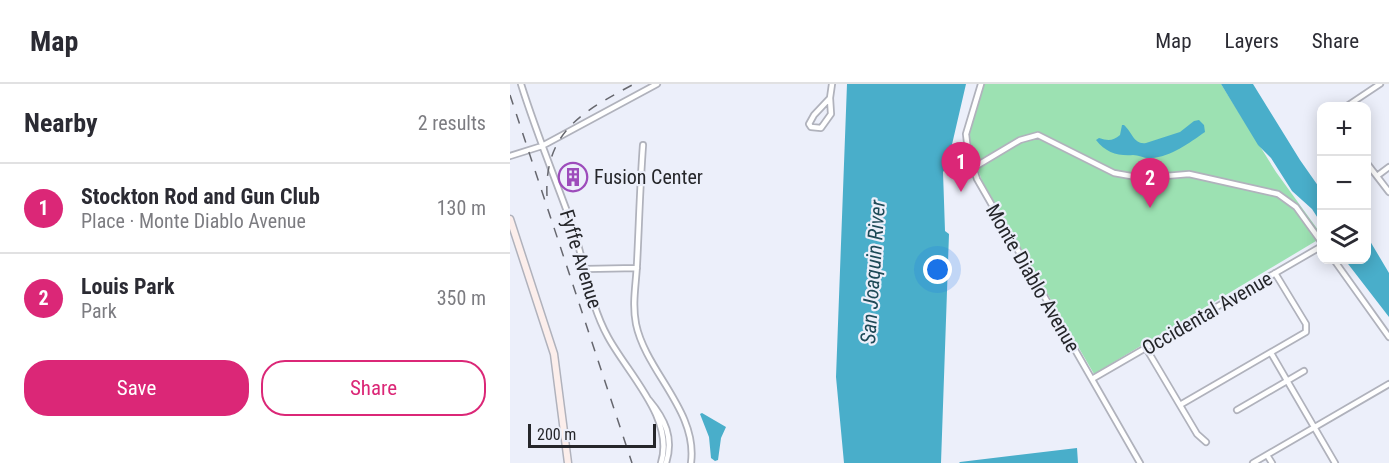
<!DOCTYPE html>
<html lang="en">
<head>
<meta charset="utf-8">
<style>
	:root { --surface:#fff; --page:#f2f2f3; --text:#2b2b33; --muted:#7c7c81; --line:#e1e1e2; --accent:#db2777 }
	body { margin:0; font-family:"Roboto Condensed",sans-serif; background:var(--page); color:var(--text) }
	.controls { position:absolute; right:18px; top:18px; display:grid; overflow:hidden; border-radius:12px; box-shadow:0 3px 15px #0003 }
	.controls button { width:54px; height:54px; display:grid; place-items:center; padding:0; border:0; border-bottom:2px solid var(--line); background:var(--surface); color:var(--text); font:30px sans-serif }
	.scale { position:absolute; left:18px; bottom:15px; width:128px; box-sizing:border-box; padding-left:6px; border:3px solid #25262a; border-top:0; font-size:16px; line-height:21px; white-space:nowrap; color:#25262a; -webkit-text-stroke:4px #eceffa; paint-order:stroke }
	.you { position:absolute; left:428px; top:186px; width:21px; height:21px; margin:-15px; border:4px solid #fff; border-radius:50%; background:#1a73e8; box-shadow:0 0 0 9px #1a73e833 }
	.badge { display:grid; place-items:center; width:39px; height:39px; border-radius:50%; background:var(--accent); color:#fff; font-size:20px; font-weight:700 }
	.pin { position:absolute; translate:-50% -50px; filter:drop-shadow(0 2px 3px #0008) }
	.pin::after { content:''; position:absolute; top:32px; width:21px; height:18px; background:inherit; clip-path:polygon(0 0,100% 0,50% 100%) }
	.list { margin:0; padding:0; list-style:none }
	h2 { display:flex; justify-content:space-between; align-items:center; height:78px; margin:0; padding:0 24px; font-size:26px }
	h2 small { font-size:20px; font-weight:400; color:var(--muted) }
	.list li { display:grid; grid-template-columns:39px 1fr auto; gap:18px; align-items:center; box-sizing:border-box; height:90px; padding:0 24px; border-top:2px solid var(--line) }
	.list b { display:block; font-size:22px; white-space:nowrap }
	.list p { margin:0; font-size:20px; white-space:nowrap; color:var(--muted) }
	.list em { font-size:20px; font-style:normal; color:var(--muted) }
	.actions { display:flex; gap:12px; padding:18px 24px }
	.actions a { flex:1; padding:14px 0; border:2px solid var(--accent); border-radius:24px; text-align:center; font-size:21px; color:var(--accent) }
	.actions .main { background:var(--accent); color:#fff }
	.icon { flex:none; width:33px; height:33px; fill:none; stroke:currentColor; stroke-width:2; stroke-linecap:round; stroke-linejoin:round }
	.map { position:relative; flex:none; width:879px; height:379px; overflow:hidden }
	header { display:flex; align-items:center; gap:36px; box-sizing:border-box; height:84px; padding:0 30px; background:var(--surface); border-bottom:2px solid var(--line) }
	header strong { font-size:28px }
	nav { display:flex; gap:33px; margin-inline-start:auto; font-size:21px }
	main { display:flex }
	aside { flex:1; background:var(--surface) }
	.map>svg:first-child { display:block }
	.green { fill:#9ce1b2 }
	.water { fill:#49aeca }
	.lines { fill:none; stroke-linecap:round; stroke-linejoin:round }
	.street-casing { stroke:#b0b2bc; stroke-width:8 }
	.secondary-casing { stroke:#b0b2bc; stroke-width:9 }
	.street { stroke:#fff; stroke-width:4.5 }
	.secondary { stroke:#fceeeb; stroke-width:6 }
	.rail { stroke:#66676e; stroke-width:1.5; stroke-dasharray:10 10; stroke-linecap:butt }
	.labels { text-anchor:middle; stroke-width:4.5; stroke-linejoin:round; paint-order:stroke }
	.poi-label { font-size:20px; fill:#25262a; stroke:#eceffa; text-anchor:start }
	.street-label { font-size:20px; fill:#25262a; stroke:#eceffa }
	.water-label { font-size:21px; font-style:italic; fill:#1e4a57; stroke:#eceffa }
</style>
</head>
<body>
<header>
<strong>Map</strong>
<nav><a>Map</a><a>Layers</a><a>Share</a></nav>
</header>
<main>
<aside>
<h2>Nearby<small>2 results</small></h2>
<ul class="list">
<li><span class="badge">1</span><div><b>Stockton Rod and Gun Club</b><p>Place · Monte Diablo Avenue</p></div><em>130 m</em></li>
<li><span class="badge">2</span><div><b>Louis Park</b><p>Park</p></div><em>350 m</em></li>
</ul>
<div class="actions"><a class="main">Save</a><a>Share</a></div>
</aside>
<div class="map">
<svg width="879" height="379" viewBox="0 0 879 379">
	<rect width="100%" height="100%" fill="#eceffa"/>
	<path class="green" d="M472,0H711L766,88L811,150V154L584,290L472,97L460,62L458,40Z"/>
	<path class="water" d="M337,0H456L437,82L433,88L435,147L439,150L431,379H334L326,293Z
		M711,0H743L790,76L811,106V139L802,125L782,107L761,74L748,61Z
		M689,36L694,41L695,48C679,59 661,73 641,74C635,75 629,71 623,71C608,72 596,69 586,56L589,54C598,57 603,57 610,51L612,41H614C622,48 624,61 636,59L670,48L684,37Z
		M857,152L879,189V233L835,176H856Z
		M192,329L216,343L211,354L208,376L205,377L201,374L199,353L190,330Z
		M567,364L568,379H449L450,378Z"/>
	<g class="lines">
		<g class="street-casing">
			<path id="street" d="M11,0C26,48 45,94 62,141C75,178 79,219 98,253C118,290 165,335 151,379
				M471,0L456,50L458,67L467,95L630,379
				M320,14L321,30L311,44L301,43L299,40L304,31Z
				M320,14L322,0
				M837,22L870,0
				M133,61C130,101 129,141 127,180C126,201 122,219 126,240C136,288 188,327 181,379
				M0,72L32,62L147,0
				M856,78L879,108
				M463,84L510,56L528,51L604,89L632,94L679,90L768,110L786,123L812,159
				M867,92L879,83
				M824,176L879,253
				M76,185L127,184
				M636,264L687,350L696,358
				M761,269L825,379
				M582,295L812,162
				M139,316C155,335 164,354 156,379
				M670,321L796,248V240L765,189
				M727,326L794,287
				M757,371L762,379
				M743,379L879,300"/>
		</g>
		<g class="secondary-casing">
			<path id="secondary" d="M0,135L44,270L58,379"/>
		</g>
		<use href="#street" class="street"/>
		<use href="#secondary" class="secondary"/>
		<path class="rail" d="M0,11L122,379
			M37,112C34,47 74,27 124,0"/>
	</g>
	<defs>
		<g id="building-ring" transform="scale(1.5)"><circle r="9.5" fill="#eceffa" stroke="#9d4cbb" stroke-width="1.5"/><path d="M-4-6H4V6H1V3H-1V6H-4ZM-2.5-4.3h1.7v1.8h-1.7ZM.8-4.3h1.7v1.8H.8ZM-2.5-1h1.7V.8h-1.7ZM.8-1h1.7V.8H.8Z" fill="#9d4cbb"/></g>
	</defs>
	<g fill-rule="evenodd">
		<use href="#building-ring" x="63" y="93"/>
	</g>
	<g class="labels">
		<g class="poi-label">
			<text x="84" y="100">Fusion Center</text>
		</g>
		<g class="street-label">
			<text transform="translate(71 175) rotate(73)" y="7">Fyffe Avenue</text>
			<text transform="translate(523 194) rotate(60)" y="7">Monte Diablo Avenue</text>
			<text transform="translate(697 229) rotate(-30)" y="7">Occidental Avenue</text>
		</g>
		<g class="water-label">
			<text transform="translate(363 188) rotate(-86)" y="7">San Joaquin River</text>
		</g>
	</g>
</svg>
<div class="controls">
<button>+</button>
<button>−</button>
<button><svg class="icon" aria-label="layers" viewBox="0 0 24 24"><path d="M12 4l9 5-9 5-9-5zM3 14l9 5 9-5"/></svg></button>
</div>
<div class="scale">200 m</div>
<div class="you"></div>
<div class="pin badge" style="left:451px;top:108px">1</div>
<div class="pin badge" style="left:640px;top:124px">2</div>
</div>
</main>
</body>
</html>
